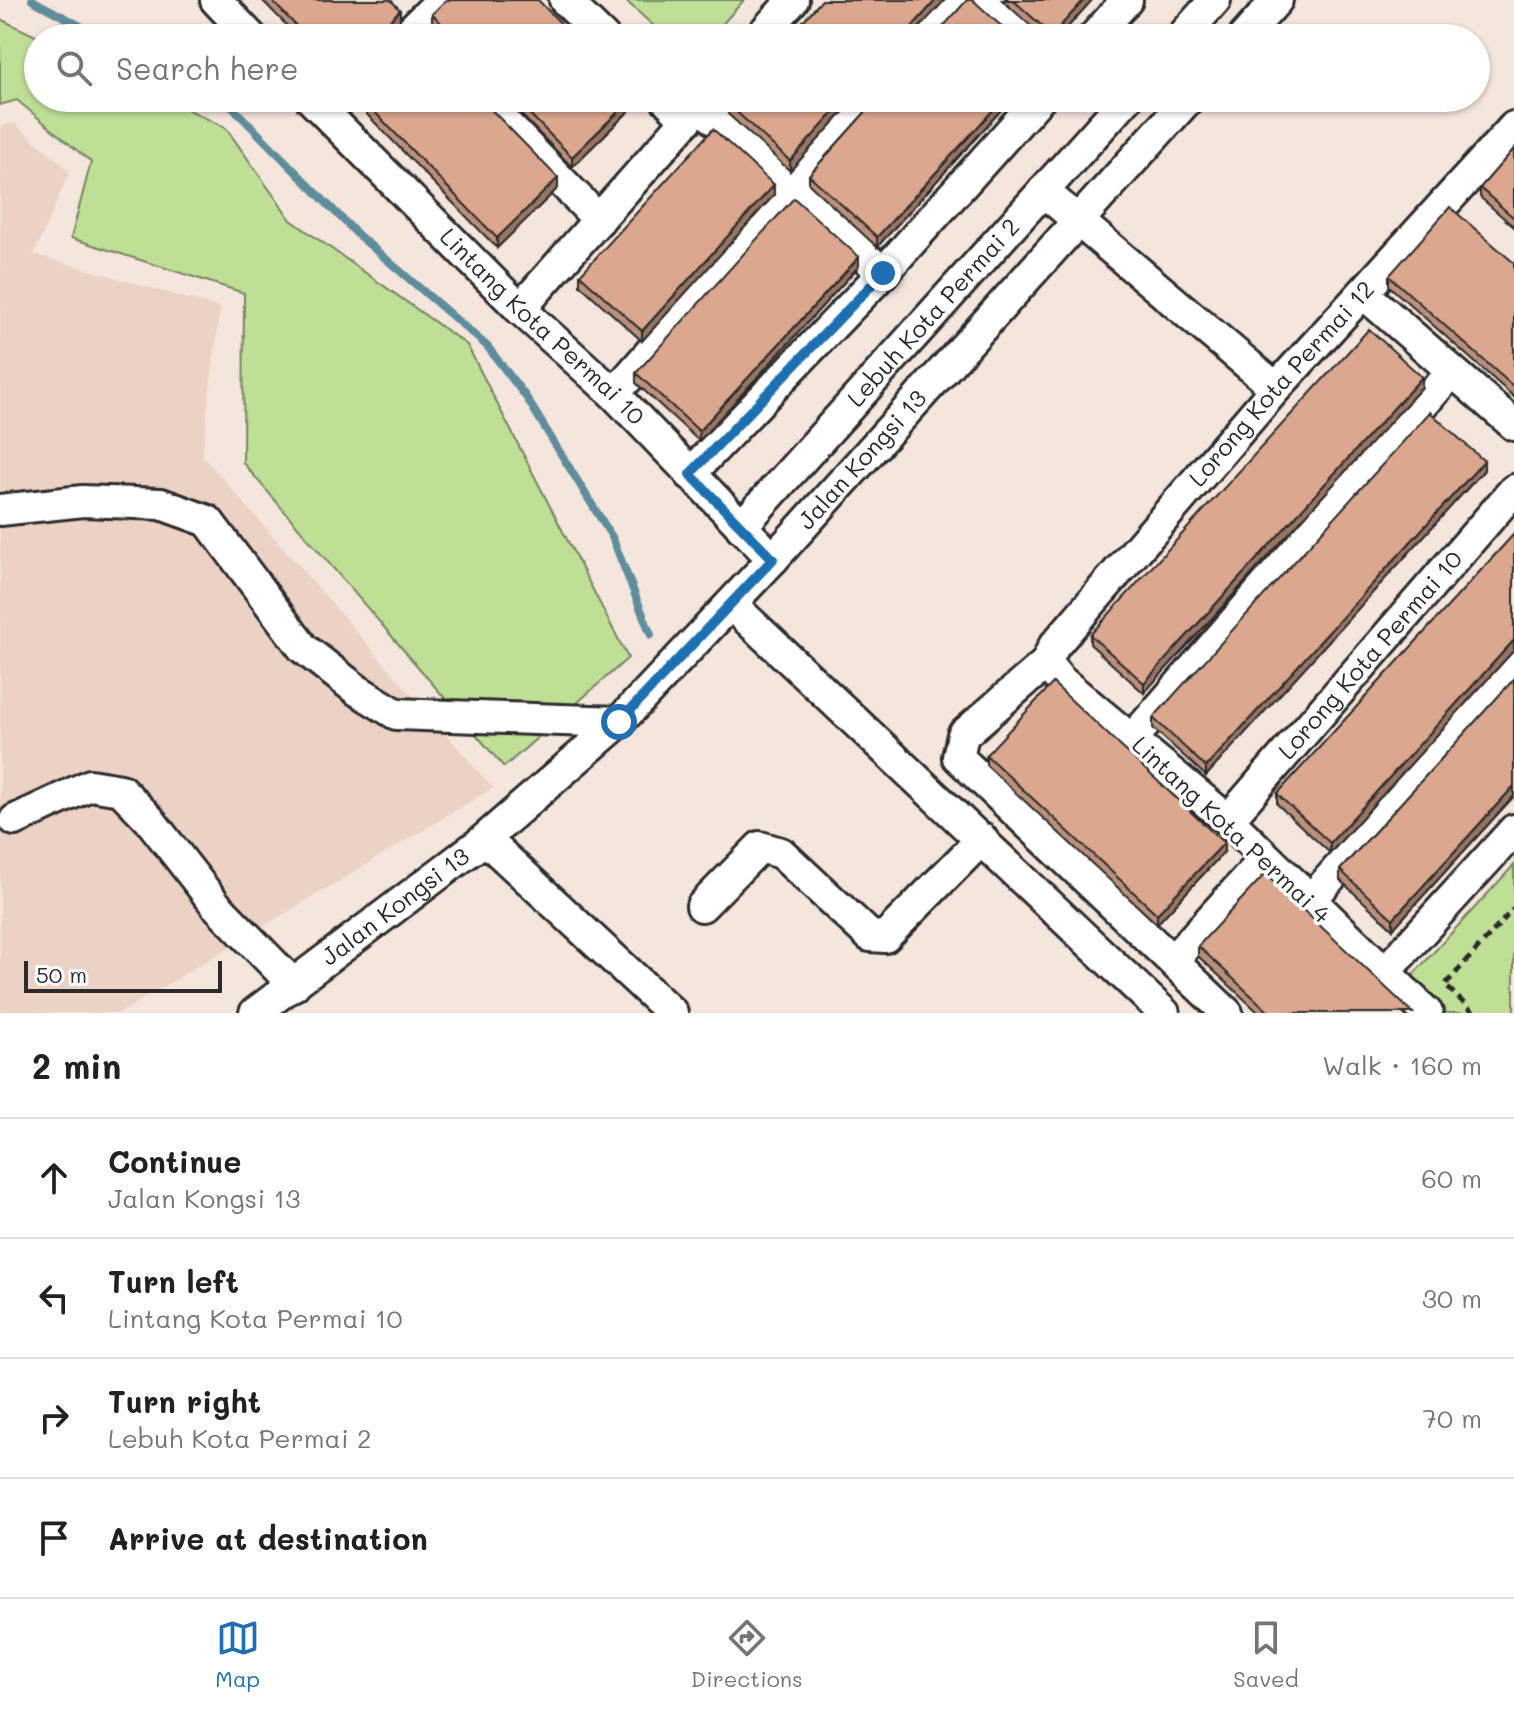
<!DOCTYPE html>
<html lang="en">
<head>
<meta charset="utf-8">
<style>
	:root { --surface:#fff; --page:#f2f2f2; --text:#202124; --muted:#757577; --line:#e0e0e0; --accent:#1f6fb2 }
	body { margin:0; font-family:Mali,sans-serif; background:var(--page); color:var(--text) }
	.scale { position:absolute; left:24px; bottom:20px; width:198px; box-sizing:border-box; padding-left:8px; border:4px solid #2b2b2b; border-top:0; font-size:22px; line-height:28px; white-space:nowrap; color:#2b2b2b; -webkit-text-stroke:6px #fff; paint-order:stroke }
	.stop { position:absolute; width:24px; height:24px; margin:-18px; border:6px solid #1f6fb2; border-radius:50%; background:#fff }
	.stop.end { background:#1f6fb2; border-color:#fff; box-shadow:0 2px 8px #0008 }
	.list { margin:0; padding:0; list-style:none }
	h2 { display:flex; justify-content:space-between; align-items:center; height:104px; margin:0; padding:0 32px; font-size:34px }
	h2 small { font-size:26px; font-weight:400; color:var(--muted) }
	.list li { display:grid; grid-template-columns:52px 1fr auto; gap:24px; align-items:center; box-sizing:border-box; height:120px; padding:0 32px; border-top:2px solid var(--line) }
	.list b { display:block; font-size:30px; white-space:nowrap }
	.list p { margin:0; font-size:26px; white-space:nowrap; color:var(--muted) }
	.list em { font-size:26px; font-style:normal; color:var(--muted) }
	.icon { flex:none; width:44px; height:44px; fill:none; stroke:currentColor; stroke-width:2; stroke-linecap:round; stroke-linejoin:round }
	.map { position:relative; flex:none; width:1514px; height:1013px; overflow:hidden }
	.search { position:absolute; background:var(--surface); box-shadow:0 2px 6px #0004; left:24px; right:24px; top:24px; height:88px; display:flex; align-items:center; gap:20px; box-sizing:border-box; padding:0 28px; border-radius:44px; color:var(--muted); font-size:30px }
	.sheet { height:584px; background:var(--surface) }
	nav { display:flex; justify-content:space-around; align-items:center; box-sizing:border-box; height:112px; border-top:2px solid var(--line); background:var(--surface); font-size:22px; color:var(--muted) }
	nav a { display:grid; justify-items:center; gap:4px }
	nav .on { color:var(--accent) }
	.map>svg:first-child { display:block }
	.built { fill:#ecd2c5 }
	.green { fill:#bfdf97; stroke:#758561; stroke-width:2 }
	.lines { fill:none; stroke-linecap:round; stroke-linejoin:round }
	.stream { stroke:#608d9b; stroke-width:8 }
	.minor-casing { stroke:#2b2b2b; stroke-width:36 }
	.path { stroke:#2b2b2b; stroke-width:5; stroke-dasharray:8 6; stroke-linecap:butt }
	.minor { stroke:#fff; stroke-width:30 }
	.wall { fill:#bc907a; stroke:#2b2b2b; stroke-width:2 }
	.shaded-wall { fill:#997563; stroke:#2b2b2b; stroke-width:2 }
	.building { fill:#dba78e; stroke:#2b2b2b; stroke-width:2 }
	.route { stroke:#1f6fb2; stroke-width:10 }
	.labels { text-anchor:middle; stroke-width:7; stroke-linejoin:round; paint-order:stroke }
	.street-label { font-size:24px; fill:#2b2b2b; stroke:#fff }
</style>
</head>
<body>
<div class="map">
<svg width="1514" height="1013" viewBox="0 0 1514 1013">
	<rect width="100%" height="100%" fill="#f4e5dd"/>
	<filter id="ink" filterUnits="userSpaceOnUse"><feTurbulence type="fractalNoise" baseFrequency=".0125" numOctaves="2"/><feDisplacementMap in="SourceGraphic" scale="16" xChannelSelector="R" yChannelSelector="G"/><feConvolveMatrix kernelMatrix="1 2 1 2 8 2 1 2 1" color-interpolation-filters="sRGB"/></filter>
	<g filter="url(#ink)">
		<path class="built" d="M14,123L70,171L34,254L220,308L202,455L493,788L120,1013H0V127Z"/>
		<path class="green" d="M625,0H744L710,38H667Z
			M0,19L40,38L38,98H165L226,128L291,220L467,345L628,658L504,767L243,463L244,293L71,238L91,162L17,100L0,105Z
			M1514,865V1013H1445L1410,978Z"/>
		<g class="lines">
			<path class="stream" d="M32,0L103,38
				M215,98L232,107L357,234L487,346L526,397L612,537L651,635"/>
			<g class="minor-casing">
				<g id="minor">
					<path d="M216,0L252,38"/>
					<path d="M565,0L604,38"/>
					<path d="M983,0L1027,38"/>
					<path d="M403,38L442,0"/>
					<path d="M759,38L793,0"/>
					<path d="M924,38L958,0"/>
					<path d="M1093,38L1127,0"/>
					<path d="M1181,38L1215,0"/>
					<path d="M1243,38L1277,0"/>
					<path id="s1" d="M310,98L520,309L614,394L773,559"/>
					<path d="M481,98L599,220"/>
					<path d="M665,98L687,120"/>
					<path d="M700,106L883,273"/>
					<path d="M1043,191L1276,388"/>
					<path d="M1363,293L1514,425"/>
					<path d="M520,309L706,98"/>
					<path d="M614,394L872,98"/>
					<path d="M690,474L883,273L1040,98"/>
					<path d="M0,510L83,501L161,504L208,521L303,648L357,690L396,714L619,722"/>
					<path id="s2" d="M741,527L1127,98"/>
					<path d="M731,604L1164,1013"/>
					<path d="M1046,663L963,735L958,757L1227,1013"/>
					<path d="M1133,738L1452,371"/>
					<path d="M15,820L90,785L121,790L149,819L216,905L294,985"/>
					<path id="s3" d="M1228,820L1514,490"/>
					<path d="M485,839L672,1013"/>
					<path d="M1309,902L1514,668"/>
					<path d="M702,906L760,847L781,853L870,936L885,937L982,839"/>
					<path d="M1173,960L1265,859"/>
					<path d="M1385,972L1514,830"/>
					<path id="s4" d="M255,1013L480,843L619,722L773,559L1189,98"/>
					<path id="s5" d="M1427,1013L1228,820L1060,680L1046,663L1054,646L1276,388L1514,127"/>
				</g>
			</g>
			<path class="path" d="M1474,1013L1445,985L1514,908"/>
			<use href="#minor" class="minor"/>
		</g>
		<path class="wall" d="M262,0H391L400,20L382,38H299Z
			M1002,0H1092L1058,38H1044Z
			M432,14L575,38H446L432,23Z
			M354,98H480L558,188L497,248L354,101Z
			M505,98H633V107L572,167Z
			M856,98L790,171L728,114V104Z
			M878,98H1012L877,247L809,184V175Z
			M1514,149V227L1480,197V188Z
			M774,195L642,341L580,285V275Z
			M1514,263V397L1389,286V276Z
			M859,266L699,441L636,383V373Z
			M1422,387L1144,693L1090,644V635Z
			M1484,470L1206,776L1153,728V718Z
			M1514,534V650L1330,853L1277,804V794Z
			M1514,679V796L1393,929L1340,880V870Z
			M986,755L1224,852L1157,924L986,765Z
			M1198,946L1413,1013H1259L1198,956Z"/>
		<path class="shaded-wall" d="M936,0H945L910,38H902Z
			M1084,0H1092L1058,38H1052V35Z
			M400,10V20L382,38H372Z
			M633,98V107L572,167V157Z
			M847,98H856L790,171V161Z
			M1004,98H1012L877,247V237Z
			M558,178V188L497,248V238Z
			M774,185V195L642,341V331Z
			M859,257V266L699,441V431Z
			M1422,377V387L1144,693V683Z
			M1484,461V470L1206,776V767Z
			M1514,640V650L1330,853V843Z
			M1514,786V796L1393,929V919Z
			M1224,843V852L1157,924V914Z"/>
		<path class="building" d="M271,0H391L400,10L372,38H308Z
			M446,0H538L575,38H456L432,14Z
			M822,0H936L902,38H788Z
			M967,0H973L1014,38H933Z
			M1013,0H1084L1052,35Z
			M415,31L422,38H408Z
			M361,98H480L558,178L497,238Z
			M514,98H632L572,157Z
			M733,98H847L790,161L728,104Z
			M878,98H1004L877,237L809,175Z
			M713,129L774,185L642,331L580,275Z
			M1514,149V218L1480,188Z
			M794,198L859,257L699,431L636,373Z
			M1450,207L1514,263V387L1389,276Z
			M1369,329L1422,377L1144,683L1090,635Z
			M1430,412L1484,461L1206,767L1153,718Z
			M1514,534V640L1330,843L1277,794Z
			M1514,679V786L1393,919L1340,870Z
			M1053,683L1224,843L1157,914L986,755Z
			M1265,874L1413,1013H1270L1198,946Z"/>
	</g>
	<g class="lines" filter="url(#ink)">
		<path class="route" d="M619,722L773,559L690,474L883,273"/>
	</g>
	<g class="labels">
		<g class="street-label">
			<text dy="8" stroke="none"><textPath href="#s2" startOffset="288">Lebuh Kota Permai 2</textPath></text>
			<text dy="8" stroke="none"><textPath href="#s1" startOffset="326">Lintang Kota Permai 10</textPath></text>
			<text dy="8" stroke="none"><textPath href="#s5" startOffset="884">Lorong Kota Permai 12</textPath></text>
			<text dy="8" stroke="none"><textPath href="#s4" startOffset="824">Jalan Kongsi 13</textPath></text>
			<text dy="8" stroke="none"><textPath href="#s3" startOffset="218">Lorong Kota Permai 10</textPath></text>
			<text transform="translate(1231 830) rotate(43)" y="8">Lintang Kota Permai 4</text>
			<text dy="8" stroke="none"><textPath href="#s4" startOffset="176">Jalan Kongsi 13</textPath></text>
		</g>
	</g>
</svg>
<div class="scale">50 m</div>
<div class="stop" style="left:619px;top:722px"></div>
<div class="stop end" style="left:883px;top:273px"></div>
<div class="search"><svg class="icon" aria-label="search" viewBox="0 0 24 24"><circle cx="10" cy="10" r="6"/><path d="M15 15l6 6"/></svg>Search here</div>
</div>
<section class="sheet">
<h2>2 min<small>Walk · 160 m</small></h2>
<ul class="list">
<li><svg class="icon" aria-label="ahead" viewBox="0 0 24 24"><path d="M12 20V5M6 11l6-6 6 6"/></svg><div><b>Continue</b><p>Jalan Kongsi 13</p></div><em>60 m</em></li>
<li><svg class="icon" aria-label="left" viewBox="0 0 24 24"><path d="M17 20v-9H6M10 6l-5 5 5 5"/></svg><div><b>Turn left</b><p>Lintang Kota Permai 10</p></div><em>30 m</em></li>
<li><svg class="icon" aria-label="right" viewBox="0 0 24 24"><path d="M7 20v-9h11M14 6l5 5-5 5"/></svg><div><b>Turn right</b><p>Lebuh Kota Permai 2</p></div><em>70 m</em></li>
<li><svg class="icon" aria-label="arrive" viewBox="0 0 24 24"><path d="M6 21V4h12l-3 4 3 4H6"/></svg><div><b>Arrive at destination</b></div></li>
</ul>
</section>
<nav>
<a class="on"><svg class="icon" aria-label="map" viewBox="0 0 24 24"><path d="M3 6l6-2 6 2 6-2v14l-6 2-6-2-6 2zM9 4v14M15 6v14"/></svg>Map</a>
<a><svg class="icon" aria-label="directions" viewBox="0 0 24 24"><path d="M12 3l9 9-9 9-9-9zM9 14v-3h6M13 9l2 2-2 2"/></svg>Directions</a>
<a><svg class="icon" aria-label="saved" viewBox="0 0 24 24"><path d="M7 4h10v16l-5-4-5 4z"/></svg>Saved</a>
</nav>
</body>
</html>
